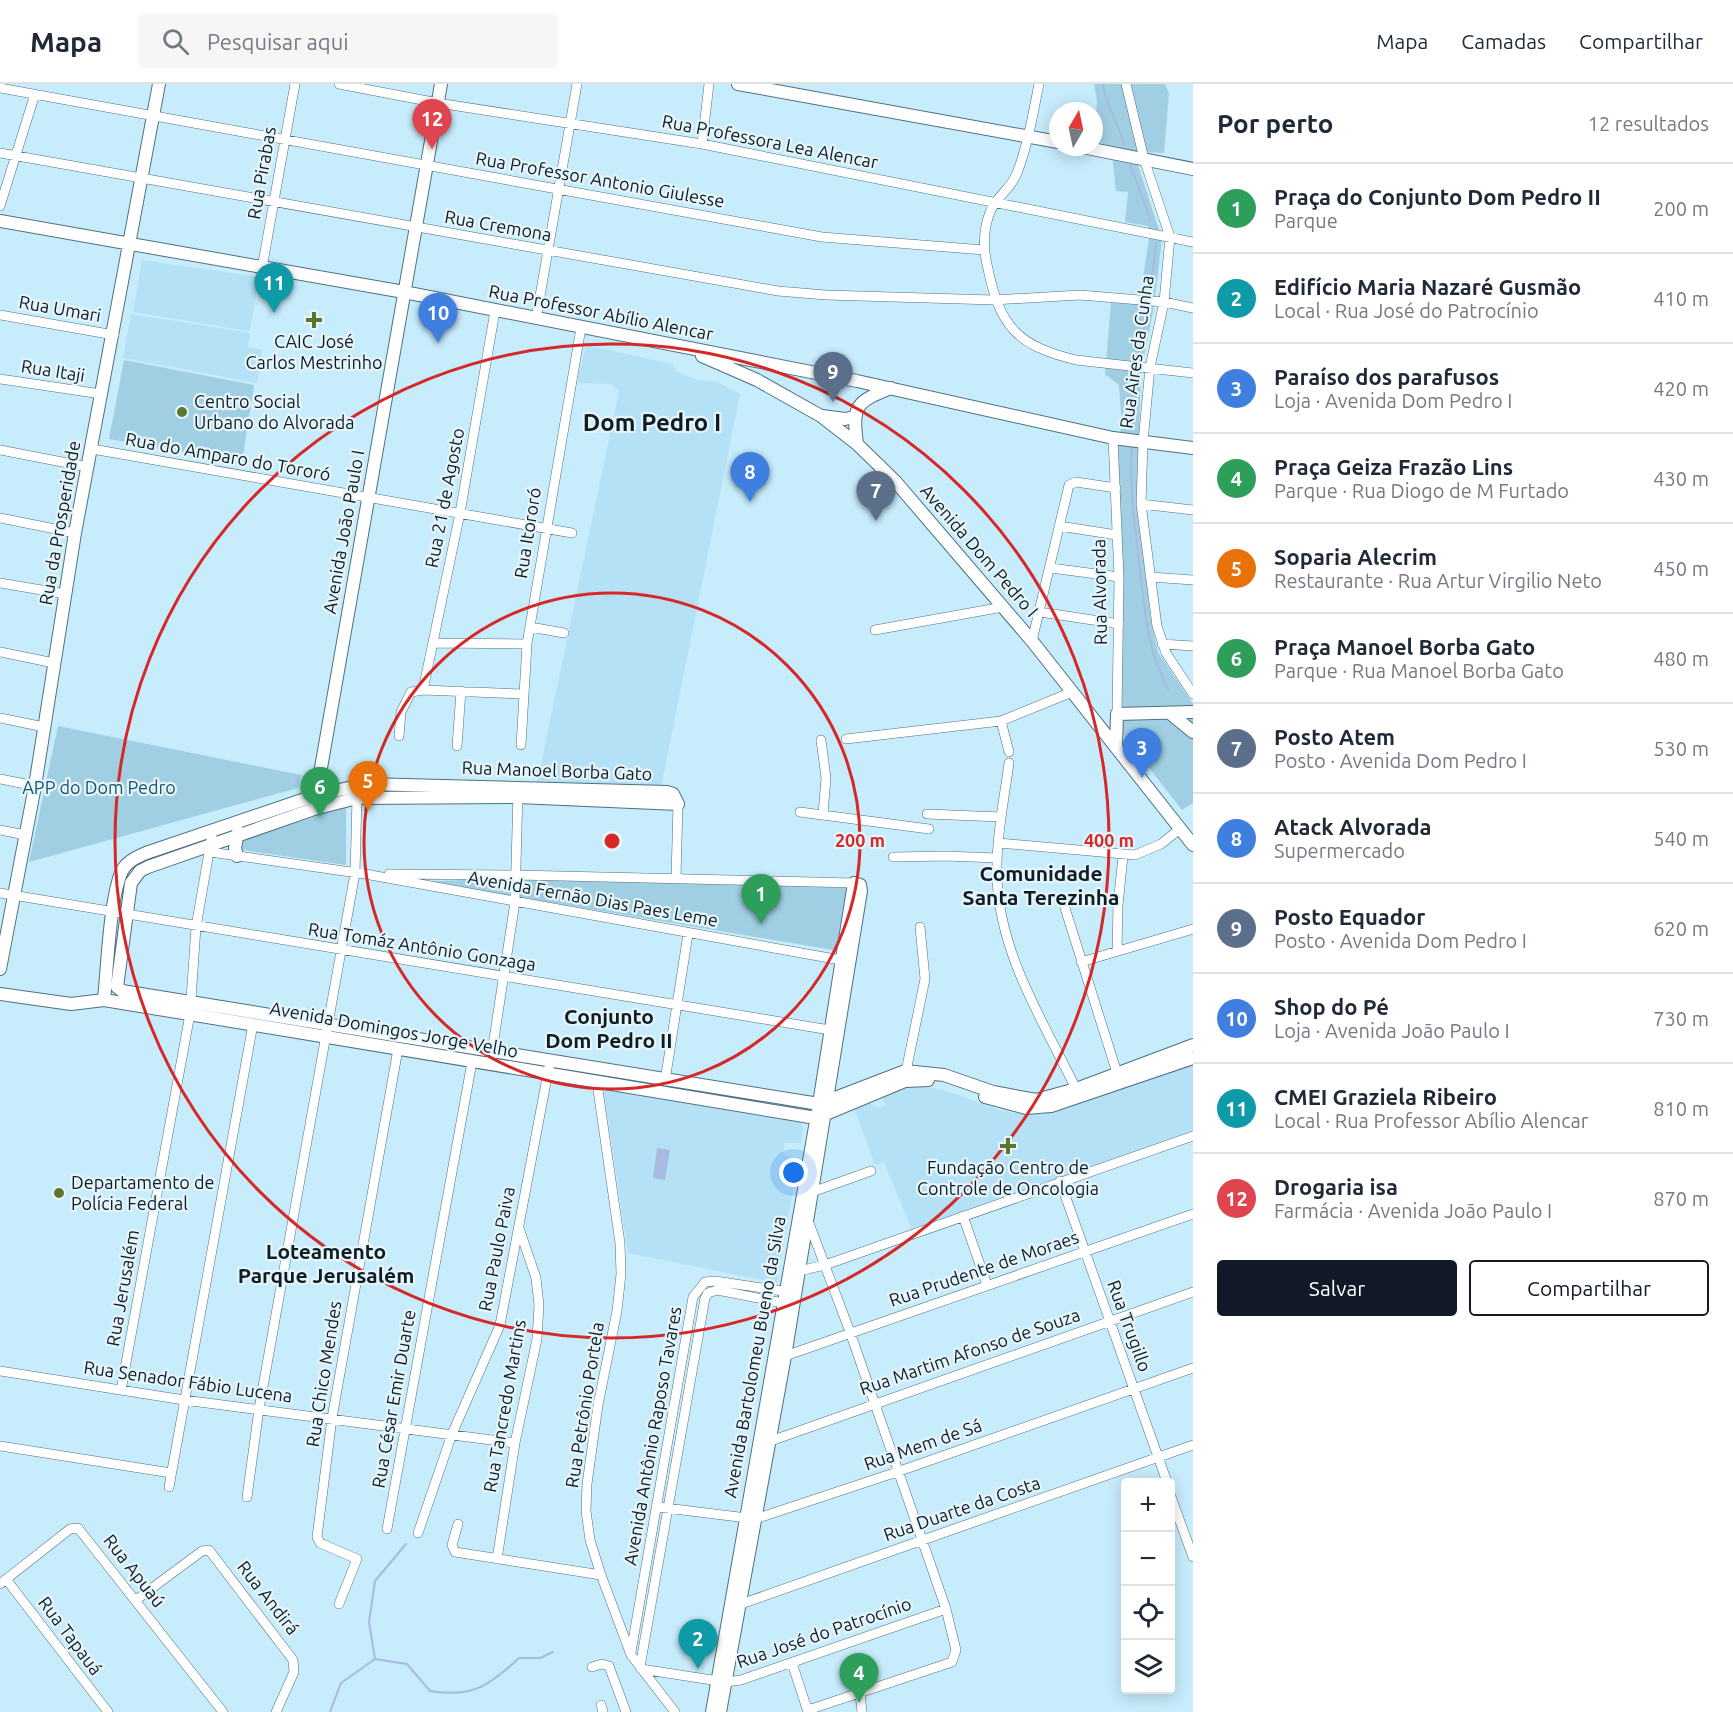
<!DOCTYPE html>
<html lang="pt">
<head>
<meta charset="utf-8">
<style>
	:root { --surface:#fff; --page:#f6f6f7; --text:#1f2937; --muted:#747a83; --line:#e0e1e3; --accent:#111827 }
	body { margin:0; font-family:Ubuntu,sans-serif; background:var(--page); color:var(--text) }
	.controls { position:absolute; right:18px; bottom:18px; display:grid; overflow:hidden; border-radius:6px; box-shadow:0 3px 15px #0003 }
	.controls button { width:54px; height:54px; display:grid; place-items:center; padding:0; border:0; border-bottom:2px solid var(--line); background:var(--surface); color:var(--text); font:30px sans-serif }
	.compass { position:absolute; left:1049px; top:18px; width:54px; height:54px; border-radius:50%; background:var(--surface); box-shadow:0 3px 15px #0003; rotate:9deg }
	.you { position:absolute; left:794px; top:1089px; width:21px; height:21px; margin:-15px; border:4px solid #fff; border-radius:50%; background:#1a73e8; box-shadow:0 0 0 9px #1a73e833 }
	.badge { display:grid; place-items:center; width:39px; height:39px; border-radius:50%; background:var(--accent); color:#fff; font-size:20px; font-weight:700 }
	.pin { position:absolute; translate:-50% -50px; filter:drop-shadow(0 2px 3px #0008) }
	.pin::after { content:''; position:absolute; top:32px; width:21px; height:18px; background:inherit; clip-path:polygon(0 0,100% 0,50% 100%) }
	.list { margin:0; padding:0; list-style:none }
	h2 { display:flex; justify-content:space-between; align-items:center; height:78px; margin:0; padding:0 24px; font-size:26px }
	h2 small { font-size:20px; font-weight:400; color:var(--muted) }
	.list li { display:grid; grid-template-columns:39px 1fr auto; gap:18px; align-items:center; box-sizing:border-box; height:90px; padding:0 24px; border-top:2px solid var(--line) }
	.list b { display:block; font-size:22px; white-space:nowrap }
	.list p { margin:0; font-size:20px; white-space:nowrap; color:var(--muted) }
	.list em { font-size:20px; font-style:normal; color:var(--muted) }
	.actions { display:flex; gap:12px; padding:18px 24px }
	.actions a { flex:1; padding:14px 0; border:2px solid var(--accent); border-radius:6px; text-align:center; font-size:21px; color:var(--accent) }
	.actions .main { background:var(--accent); color:#fff }
	.icon { flex:none; width:33px; height:33px; fill:none; stroke:currentColor; stroke-width:2; stroke-linecap:round; stroke-linejoin:round }
	.map { position:relative; flex:none; width:1193px; height:1628px; overflow:hidden }
	header { display:flex; align-items:center; gap:36px; box-sizing:border-box; height:84px; padding:0 30px; background:var(--surface); border-bottom:2px solid var(--line) }
	header strong { font-size:28px }
	nav { display:flex; gap:33px; margin-inline-start:auto; font-size:21px }
	.search { width:420px; height:54px; background:var(--page); display:flex; align-items:center; gap:15px; box-sizing:border-box; padding:0 21px; border-radius:6px; color:var(--muted); font-size:22px }
	main { display:flex }
	aside { flex:1; background:var(--surface) }
	.map>svg:first-child { display:block }
	.built { fill:#b4e1f5 }
	.green { fill:#a0cfe3 }
	.water { fill:#a8bae0 }
	.lines { fill:none; stroke-linecap:round; stroke-linejoin:round }
	.stream { stroke:#a8bae0; stroke-width:2 }
	.minor-casing { stroke:#4f707f; stroke-width:10 }
	.tertiary-casing { stroke:#4f707f; stroke-width:14 }
	.minor { stroke:#fff; stroke-width:9 }
	.tertiary { stroke:#fff; stroke-width:12 }
	.ring { fill:none; stroke:#d62828; stroke-width:3 }
	.poi-dot { fill:#5a772c; stroke:#e6f5fb; stroke-width:2 }
	.labels { text-anchor:middle; stroke-width:4.5; stroke-linejoin:round; paint-order:stroke }
	.street-label { font-size:18px; fill:#0f1d23; stroke:#e6f5fb }
	.poi-label { font-size:18px; fill:#0f1d23; stroke:#e6f5fb }
	.park-label { font-size:18px; fill:#17546a; stroke:#e6f5fb }
	.quarter-label { font-size:21px; font-weight:bold; fill:#0f1d23; stroke:#e6f5fb }
	.district-label { font-size:24px; font-weight:bold; fill:#0f1d23; stroke:#e6f5fb }
	.centre { fill:#d62828; stroke:#e6f5fb; stroke-width:3 }
	.ring-label { font-size:18px; text-anchor:middle; font-weight:bold; fill:#d62828; stroke:#e6f5fb; stroke-width:4.5; stroke-linejoin:round; paint-order:stroke }
</style>
</head>
<body>
<header>
<strong>Mapa</strong>
<div class="search"><svg class="icon" aria-label="search" viewBox="0 0 24 24"><circle cx="10" cy="10" r="6"/><path d="M15 15l6 6"/></svg>Pesquisar aqui</div>
<nav><a>Mapa</a><a>Camadas</a><a>Compartilhar</a></nav>
</header>
<main>
<div class="map">
<svg width="1193" height="1628" viewBox="0 0 1193 1628">
	<rect width="100%" height="100%" fill="#c7ecfc"/>
	<path class="built" d="M142,176L259,193L250,247L133,228Z
		M131,230L250,249L248,263L262,266L257,299L123,274Z
		M586,261L673,280L675,287L697,296L718,298L740,310L661,703L537,699L619,307L611,300L577,299Z
		M1193,979V1046L912,1146L884,1078L875,1081L853,1021L866,1017L878,1024L886,1021L882,1013L906,1003L919,1001L947,1007L999,1026L1023,1030L1052,1028Z
		M607,1006L801,1039L803,1042L801,1059H785L783,1070L798,1076L777,1199L628,1169L604,1008Z"/>
	<path class="green" d="M1094,0H1165L1169,9L1164,69L1147,68L1137,78L1162,155L1154,222L1141,288L1137,415L1151,537L1158,568L1193,620V719L1182,726L1120,647L1115,358L1122,343L1119,301L1105,290L1111,219L1139,220L1149,155L1148,142L1125,138L1128,108L1116,107L1111,62L1094,57L1097,18Z
		M124,276L254,301L242,378L109,355Z
		M58,642L301,691L298,704L29,778Z
		M346,716V781L242,766L243,750Z
		M516,794L850,804L839,867L518,813L410,798Z"/>
	<path class="water" d="M657,1064L670,1066L665,1096L653,1094Z"/>
	<g class="lines">
		<path class="stream" d="M1103,0C1106,20 1118,40 1124,60
			M1130,80L1151,137
			M1151,203L1156,160
			M1138,270L1147,230
			M1133,342L1136,288
			M1132,361C1129,400 1134,437 1139,476C1144,521 1146,564 1168,605
			M375,1575L407,1580L430,1607C472,1614 489,1602 519,1574H540L553,1568
			M330,1628L341,1599L375,1575L369,1538L375,1497L406,1460"/>
		<g class="minor-casing">
			<path id="minor" d="M339,0L438,19L702,60L1193,158
				M1039,0C1033,29 1028,61 1017,89C1011,105 997,112 991,126C982,146 983,165 988,185C1000,243 1018,262 1076,276L1193,289
				M1126,0L1144,75L1170,153L1164,218L1150,283L1143,358L1141,420L1157,542L1166,569L1193,610
				M0,4L822,153L984,166
				M702,60L709,0
				M0,69L778,207L826,211L994,216L1080,211L1164,218L1193,224
				M0,122L35,10
				M262,184L295,0
				M0,231L114,251
				M536,235L577,0
				M0,295L101,310
				M1113,354L1119,493L1117,630
				M92,365L572,449
				M0,366L88,383
				M1141,420L1193,426
				M0,434L75,449
				M1059,442L1117,451
				M1051,484L1119,493
				M1150,493L1193,496
				M0,499L65,510
				M1040,528L1119,540
				M530,543L564,549
				M875,546L1003,523
				M1032,557L1069,401L1076,398L1116,404
				M433,559L527,560
				M1162,560L1193,562
				M0,568L54,579
				M423,606L460,429L495,227
				M0,634L44,643
				M1001,637L1009,668
				M399,652L401,628L411,608L423,606L522,610
				M846,655L1001,637L1072,608
				M821,656L826,694L823,730
				M521,661L527,560L581,244
				M457,662L461,607
				M1009,679C1004,716 996,755 997,792C999,871 1045,940 1078,1009
				M0,695L35,702
				M800,728L929,745
				M927,730L1001,733
				M0,746L25,751
				M999,759L1135,771L1161,760L1181,744
				M210,768L365,790L846,877
				M893,773L945,772L997,774
				M389,790L517,791L854,799
				M676,794L678,720
				M0,809L836,947
				M1065,824L1117,989
				M1117,867L1118,821L1123,772
				M1081,878L1193,845
				M490,981L515,818L518,708
				M905,992L925,895L920,843
				M665,997L688,850
				M597,999L620,1159L621,1190L617,1227L598,1321L587,1400L586,1427L590,1456L601,1491L631,1571L675,1628
				M1060,1097L1167,1398
				M812,1108L871,1087
				M963,1132L987,1201
				M807,1134L850,1248L946,1525L956,1566L952,1578L808,1626
				M799,1187L825,1181L1193,1052
				M785,1272L1193,1130
				M0,1287L184,1316L515,1359
				M121,1306L190,930L196,843L213,745
				M765,1359L1193,1208
				M0,1362L171,1389
				M169,1403L253,940
				M1170,1410L1193,1473
				M247,1413L259,1325L355,789L357,714L354,709
				M658,1423L755,1435L897,1388L1193,1284
				M458,1440L452,1461L455,1468L601,1491
				M387,1445L472,978
				M418,1449L452,1350L500,1241L549,983
				M497,1475L515,1359L537,1255L539,1221L536,1194L519,1144
				M6,1495L108,1628
				M0,1500L70,1445L78,1444L223,1628
				M136,1516L202,1467L209,1466L293,1576L294,1588L276,1628
				M339,1520L357,1475L320,1459L317,1453L332,1334L398,965
				M741,1520L1193,1361
				M631,1568L693,1213L705,1198L715,1197L790,1208
				M792,1579L808,1628
				M592,1583L602,1580L609,1582L626,1628
				M640,1583L705,1214L708,1209L717,1206L788,1220
				M641,1585L725,1598L741,1596L946,1525
				M860,1609L862,1628
				M601,1621L603,1628"/>
		</g>
		<g class="tertiary-casing">
			<path id="tertiary" d="M738,0L1058,58
				M1082,63L1193,85
				M0,137L404,208L857,297L1113,354L1193,364
				M702,272L757,296L821,332L857,360L895,397L1032,557L1193,761
				M822,332L845,335L854,333
				M857,360C852,321 856,318 891,304
				M1170,629L1193,648
				M1116,663L1117,630L1193,628
				M315,718L441,0
				M237,772L235,764L238,748
				M0,885L35,702L75,449L159,0
				M0,910L71,920L104,916L816,1034
				M104,916C107,887 110,808 123,785C128,777 137,773 146,769L317,711L366,700L667,708L673,710L678,720L518,713L357,714L314,725L148,783L140,787L131,799L117,903L122,907L153,912L819,1020L905,987L944,991L993,1008L1036,1016L1076,1005L1193,961
				M985,1013L1026,1024L1051,1022L1193,974
				M821,1032L905,997L928,996
				M712,1628L819,1020L854,799L860,801L861,807L785,1272L720,1628"/>
		</g>
		<use href="#minor" class="minor"/>
		<use href="#tertiary" class="tertiary"/>
	</g>
	<g class="ring">
		<circle cx="612" cy="757" r="248"/>
		<circle cx="612" cy="757" r="497"/>
	</g>
	<g class="poi-dot">
		<path d="M311 227h6v6h6v6h-6v6h-6v-6h-6v-6h6z"/>
		<circle cx="182" cy="328" r="6"/>
		<path d="M1005 1053h6v6h6v6h-6v6h-6v-6h-6v-6h6z"/>
		<circle cx="59" cy="1109" r="6"/>
	</g>
	<g class="labels">
		<g class="street-label">
			<text transform="translate(770 58) rotate(11)" y="6">Rua Professora Lea Alencar</text>
			<text transform="translate(262 89) rotate(-80)" y="6">Rua Pirabas</text>
			<text transform="translate(600 96) rotate(10)" y="6">Rua Professor Antonio Giulesse</text>
			<text transform="translate(498 142) rotate(10)" y="6">Rua Cremona</text>
			<text transform="translate(60 225) rotate(10)" y="6">Rua Umari</text>
			<text transform="translate(601 229) rotate(11)" y="6">Rua Professor Abílio Alencar</text>
			<text transform="translate(1137 268) rotate(-82)" y="6">Rua Aires da Cunha</text>
			<text transform="translate(53 287) rotate(9)" y="6">Rua Itaji</text>
			<text transform="translate(228 373) rotate(10)" y="6">Rua do Amparo do Tororó</text>
			<text transform="translate(445 414) rotate(-79)" y="6">Rua 21 de Agosto</text>
			<text transform="translate(60 439) rotate(-80)" y="6">Rua da Prosperidade</text>
			<text transform="translate(344 448) rotate(-80)" y="6">Avenida João Paulo I</text>
			<text transform="translate(528 449) rotate(-81)" y="6">Rua Itororó</text>
			<text transform="translate(979 467) rotate(49)" y="6">Avenida Dom Pedro I</text>
			<text transform="translate(1100 508) rotate(-91)" y="6">Rua Alvorada</text>
			<text transform="translate(557 687) rotate(2)" y="6">Rua Manoel Borba Gato</text>
			<text transform="translate(593 815) rotate(10)" y="6">Avenida Fernão Dias Paes Leme</text>
			<text transform="translate(422 863) rotate(9)" y="6">Rua Tomáz Antônio Gonzaga</text>
			<text transform="translate(394 946) rotate(10)" y="6">Avenida Domingos Jorge Velho</text>
			<text transform="translate(497 1165) rotate(-79)" y="6">Rua Paulo Paiva</text>
			<text transform="translate(984 1185) rotate(-19)" y="6">Rua Prudente de Moraes</text>
			<text transform="translate(123 1204) rotate(-80)" y="6">Rua Jerusalém</text>
			<text transform="translate(1129 1242) rotate(70)" y="6">Rua Trugillo</text>
			<text transform="translate(970 1268) rotate(-19)" y="6">Rua Martim Afonso de Souza</text>
			<text transform="translate(755 1273) rotate(-80)" y="6">Avenida Bartolomeu Bueno da Silva</text>
			<text transform="translate(324 1290) rotate(-81)" y="6">Rua Chico Mendes</text>
			<text transform="translate(188 1298) rotate(8)" y="6">Rua Senador Fábio Lucena</text>
			<text transform="translate(394 1315) rotate(-80)" y="6">Rua César Emir Duarte</text>
			<text transform="translate(585 1321) rotate(-81)" y="6">Rua Petrônio Portela</text>
			<text transform="translate(505 1322) rotate(-80)" y="6">Rua Tancredo Martins</text>
			<text transform="translate(653 1352) rotate(-80)" y="6">Avenida Antônio Raposo Tavares</text>
			<text transform="translate(923 1361) rotate(-19)" y="6">Rua Mem de Sá</text>
			<text transform="translate(962 1425) rotate(-19)" y="6">Rua Duarte da Costa</text>
			<text transform="translate(134 1487) rotate(52)" y="6">Rua Apuaú</text>
			<text transform="translate(268 1514) rotate(52)" y="6">Rua Andirá</text>
			<text transform="translate(824 1549) rotate(-19)" y="6">Rua José do Patrocínio</text>
			<text transform="translate(70 1552) rotate(53)" y="6">Rua Tapauá</text>
		</g>
		<g class="poi-label">
			<text x="314" y="264">CAIC José<tspan x="314" dy="21">Carlos Mestrinho</tspan></text>
			<text x="194" y="324" text-anchor="start">Centro Social<tspan x="194" dy="21">Urbano do Alvorada</tspan></text>
			<text x="1008" y="1090">Fundação Centro de<tspan x="1008" dy="21">Controle de Oncologia</tspan></text>
			<text x="71" y="1105" text-anchor="start">Departamento de<tspan x="71" dy="21">Polícia Federal</tspan></text>
		</g>
		<g class="park-label">
			<text x="99" y="710">APP do Dom Pedro</text>
		</g>
		<g class="quarter-label">
			<text x="1041" y="797">Comunidade<tspan x="1041" dy="24">Santa Terezinha</tspan></text>
			<text x="609" y="940">Conjunto<tspan x="609" dy="24">Dom Pedro II</tspan></text>
			<text x="326" y="1175">Loteamento<tspan x="326" dy="24">Parque Jerusalém</tspan></text>
		</g>
		<g class="district-label">
			<text x="652" y="347">Dom Pedro I</text>
		</g>
	</g>
	<circle cx="612" cy="757" r="9" class="centre"/>
	<g class="ring-label">
		<text x="860" y="763">200 m</text>
		<text x="1109" y="763">400 m</text>
	</g>
</svg>
<div class="controls">
<button>+</button>
<button>−</button>
<button><svg class="icon" aria-label="locate" viewBox="0 0 24 24"><circle cx="12" cy="12" r="6"/><path d="M12 2v4M12 18v4M2 12h4M18 12h4"/></svg></button>
<button><svg class="icon" aria-label="layers" viewBox="0 0 24 24"><path d="M12 4l9 5-9 5-9-5zM3 14l9 5 9-5"/></svg></button>
</div>
<svg class="compass" viewBox="-18 -18 36 36"><path d="M0-13l5 13h-10z" fill="#e53935"/><path d="M0 13l5-13h-10z" fill="#747a83"/></svg>
<div class="you"></div>
<div class="pin badge" style="left:761px;top:840px;background:#2e9e5b">1</div>
<div class="pin badge" style="left:698px;top:1585px;background:#0f9aa8">2</div>
<div class="pin badge" style="left:1142px;top:694px;background:#3f7fe0">3</div>
<div class="pin badge" style="left:859px;top:1619px;background:#2e9e5b">4</div>
<div class="pin badge" style="left:368px;top:727px;background:#e8710a">5</div>
<div class="pin badge" style="left:320px;top:733px;background:#2e9e5b">6</div>
<div class="pin badge" style="left:876px;top:437px;background:#5c6f8a">7</div>
<div class="pin badge" style="left:750px;top:418px;background:#3f7fe0">8</div>
<div class="pin badge" style="left:833px;top:318px;background:#5c6f8a">9</div>
<div class="pin badge" style="left:438px;top:259px;background:#3f7fe0">10</div>
<div class="pin badge" style="left:274px;top:229px;background:#0f9aa8">11</div>
<div class="pin badge" style="left:432px;top:65px;background:#e0444e">12</div>
</div>
<aside>
<h2>Por perto<small>12 resultados</small></h2>
<ul class="list">
<li><span class="badge" style="background:#2e9e5b">1</span><div><b>Praça do Conjunto Dom Pedro II</b><p>Parque</p></div><em>200 m</em></li>
<li><span class="badge" style="background:#0f9aa8">2</span><div><b>Edifício Maria Nazaré Gusmão</b><p>Local · Rua José do Patrocínio</p></div><em>410 m</em></li>
<li><span class="badge" style="background:#3f7fe0">3</span><div><b>Paraíso dos parafusos</b><p>Loja · Avenida Dom Pedro I</p></div><em>420 m</em></li>
<li><span class="badge" style="background:#2e9e5b">4</span><div><b>Praça Geiza Frazão Lins</b><p>Parque · Rua Diogo de M Furtado</p></div><em>430 m</em></li>
<li><span class="badge" style="background:#e8710a">5</span><div><b>Soparia Alecrim</b><p>Restaurante · Rua Artur Virgilio Neto</p></div><em>450 m</em></li>
<li><span class="badge" style="background:#2e9e5b">6</span><div><b>Praça Manoel Borba Gato</b><p>Parque · Rua Manoel Borba Gato</p></div><em>480 m</em></li>
<li><span class="badge" style="background:#5c6f8a">7</span><div><b>Posto Atem</b><p>Posto · Avenida Dom Pedro I</p></div><em>530 m</em></li>
<li><span class="badge" style="background:#3f7fe0">8</span><div><b>Atack Alvorada</b><p>Supermercado</p></div><em>540 m</em></li>
<li><span class="badge" style="background:#5c6f8a">9</span><div><b>Posto Equador</b><p>Posto · Avenida Dom Pedro I</p></div><em>620 m</em></li>
<li><span class="badge" style="background:#3f7fe0">10</span><div><b>Shop do Pé</b><p>Loja · Avenida João Paulo I</p></div><em>730 m</em></li>
<li><span class="badge" style="background:#0f9aa8">11</span><div><b>CMEI Graziela Ribeiro</b><p>Local · Rua Professor Abílio Alencar</p></div><em>810 m</em></li>
<li><span class="badge" style="background:#e0444e">12</span><div><b>Drogaria isa</b><p>Farmácia · Avenida João Paulo I</p></div><em>870 m</em></li>
</ul>
<div class="actions"><a class="main">Salvar</a><a>Compartilhar</a></div>
</aside>
</main>
</body>
</html>
